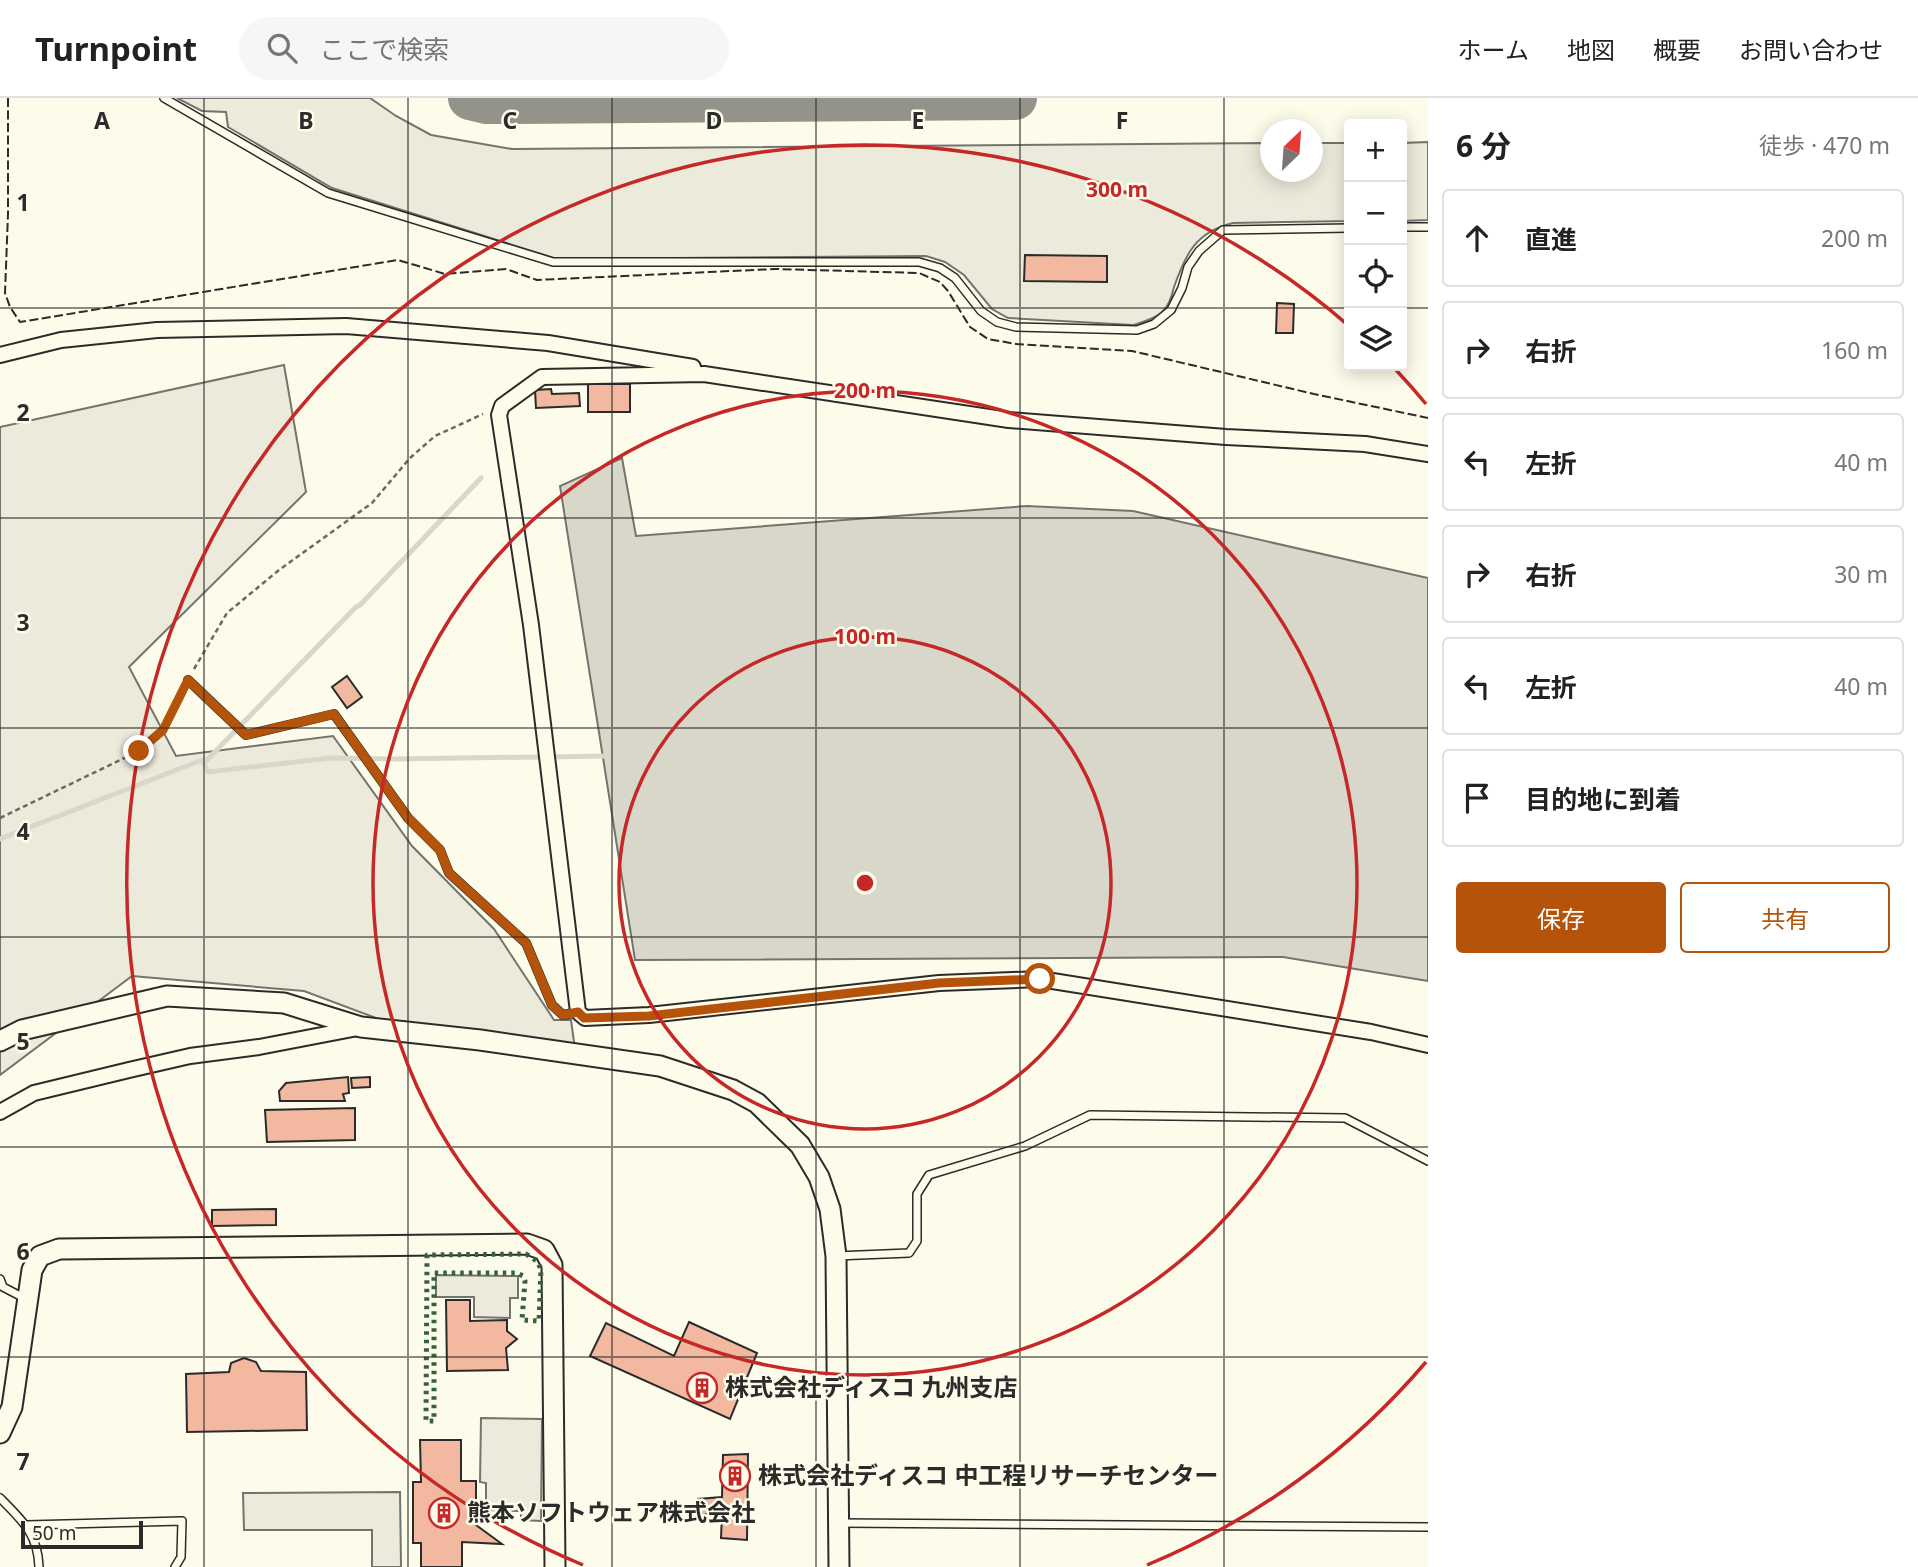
<!DOCTYPE html>
<html lang="ja">
<head>
<meta charset="utf-8">
<style>
	:root { --surface:#fff; --page:#f6f6f6; --text:#222; --muted:#767676; --line:#e0e0e0; --accent:#b45309 }
	body { margin:0; font-family:"Noto Sans","Noto Sans JP",sans-serif; background:var(--page); color:var(--text) }
	.controls { position:absolute; right:21px; top:21px; display:grid; overflow:hidden; border-radius:7px; box-shadow:0 4px 18px #0003 }
	.controls button { width:63px; height:63px; display:grid; place-items:center; padding:0; border:0; border-bottom:2px solid var(--line); background:var(--surface); color:var(--text); font:35px sans-serif }
	.compass { position:absolute; left:1260px; top:21px; width:63px; height:63px; border-radius:50%; background:var(--surface); box-shadow:0 4px 18px #0003; rotate:25deg }
	.scale { position:absolute; left:21px; bottom:18px; width:122px; box-sizing:border-box; padding-left:7px; border:4px solid #2b2b2b; border-top:0; font-size:19px; line-height:24px; white-space:nowrap; color:#2b2b2b; -webkit-text-stroke:5px #fdfbea; paint-order:stroke }
	.stop { position:absolute; width:21px; height:21px; margin:-16px; border:5px solid #b45309; border-radius:50%; background:#fff }
	.stop.end { background:#b45309; border-color:#fff; box-shadow:0 2px 7px #0008 }
	.list { margin:0; padding:0; list-style:none }
	h2 { display:flex; justify-content:space-between; align-items:center; height:91px; margin:0; padding:0 28px; font-size:30px }
	h2 small { font-size:23px; font-weight:400; color:var(--muted) }
	.list li { display:grid; grid-template-columns:46px 1fr auto; gap:21px; align-items:center; box-sizing:border-box; height:98px; margin:0 14px 14px; padding:0 14px; border:2px solid var(--line); border-radius:7px }
	.list b { display:block; font-size:26px; white-space:nowrap }
	.list em { font-size:23px; font-style:normal; color:var(--muted) }
	.actions { display:flex; gap:14px; padding:21px 28px }
	.actions a { flex:1; padding:16px 0; border:2px solid var(--accent); border-radius:7px; text-align:center; font-size:24px; color:var(--accent) }
	.actions .main { background:var(--accent); color:#fff }
	.icon { flex:none; width:38px; height:38px; fill:none; stroke:currentColor; stroke-width:2; stroke-linecap:round; stroke-linejoin:round }
	.map { position:relative; flex:none; width:1428px; height:1469px; overflow:hidden }
	header { display:flex; align-items:center; gap:42px; box-sizing:border-box; height:98px; padding:0 35px; background:var(--surface); border-bottom:2px solid var(--line) }
	header strong { font-size:33px }
	nav { display:flex; gap:38px; margin-inline-start:auto; font-size:24px }
	.search { width:490px; height:63px; background:var(--page); display:flex; align-items:center; gap:18px; box-sizing:border-box; padding:0 24px; border-radius:38px; color:var(--muted); font-size:26px }
	main { display:flex }
	aside { flex:1; background:var(--surface) }
	.map>svg:first-child { display:block }
	.green { fill:#ecebdb; stroke:#74746e; stroke-width:2 }
	.parking { fill:#eceadb; stroke:#74746e; stroke-width:2 }
	.water { fill:#d8d7c9; stroke:#74746e; stroke-width:2 }
	.lines { fill:none; stroke-linecap:round; stroke-linejoin:round }
	.stream { stroke:#d8d7c9; stroke-width:5 }
	.taxiway { stroke:#94938a; stroke-width:44 }
	.building { fill:#f2b8a0; stroke:#2b2b2b; stroke-width:2 }
	.service-casing { stroke:#2b2b2b; stroke-width:10 }
	.minor-casing { stroke:#2b2b2b; stroke-width:18 }
	.tertiary-casing { stroke:#2b2b2b; stroke-width:23 }
	.path { stroke:#6a6964; stroke-width:2.5; stroke-dasharray:5 3.5; stroke-linecap:butt }
	.service { stroke:#fdfbea; stroke-width:7 }
	.minor { stroke:#fdfbea; stroke-width:14 }
	.tertiary { stroke:#fdfbea; stroke-width:19 }
	.hedge { stroke:#34623c; stroke-width:5; stroke-dasharray:3.5 5; stroke-linecap:butt }
	.fence { stroke:#2b2b2b; stroke-width:2; stroke-dasharray:9 3.5; stroke-linecap:butt }
	.route { stroke:#b45309; stroke-width:9 }
	.grid { fill:none; stroke:#2b2b2b; stroke-width:2; stroke-opacity:0.55 }
	.ring { fill:none; stroke:#c62828; stroke-width:3.5 }
	.labels { text-anchor:middle; stroke-width:5; stroke-linejoin:round; paint-order:stroke }
	.poi-label { font-size:24px; font-weight:bold; fill:#2b2b2b; stroke:#fdfbea; text-anchor:start }
	.grid-label { font-size:23px; text-anchor:middle; font-weight:bold; fill:#2b2b2b; stroke:#fdfbea; stroke-width:5; stroke-linejoin:round; paint-order:stroke }
	.centre { fill:#c62828; stroke:#fdfbea; stroke-width:3.5 }
	.ring-label { font-size:21px; text-anchor:middle; font-weight:bold; fill:#c62828; stroke:#fdfbea; stroke-width:5; stroke-linejoin:round; paint-order:stroke }
</style>
</head>
<body>
<header>
<strong>Turnpoint</strong>
<div class="search"><svg class="icon" aria-label="search" viewBox="0 0 24 24"><circle cx="10" cy="10" r="6"/><path d="M15 15l6 6"/></svg>ここで検索</div>
<nav><a>ホーム</a><a>地図</a><a>概要</a><a>お問い合わせ</a></nav>
</header>
<main>
<div class="map">
<svg width="1428" height="1469" viewBox="0 0 1428 1469">
	<rect width="100%" height="100%" fill="#fdfbea"/>
	<path class="green" d="M177,0H370L396,18L431,37L512,51L1270,45V74H1312L1313,45H1349V123L1233,125C1196,134 1186,155 1174,189C1172,198 1169,208 1162,214C1155,221 1143,224 1133,227L1008,220L992,211L964,177L945,164L926,158L557,161L332,90L228,29L226,14L202,13Z
		M1428,44V122L1402,123V45Z
		M284,267L306,394L129,569L176,658L333,638L412,748L494,831L554,922H571L575,951L384,923L304,893L132,878L0,977V329Z"/>
	<path class="parking" d="M436,1177L518,1178V1200H510V1220L474,1219V1199H436Z
		M481,1320L542,1321L541,1423L521,1422V1413L486,1412V1385L480,1384Z
		M400,1394L401,1469H372V1432H244L243,1395Z"/>
	<path class="water" d="M622,360L636,438L1027,408L1133,413L1428,480V883L1283,859L635,862L560,388Z"/>
	<g class="lines">
		<path class="stream" d="M202,662L208,674L330,660L392,661L607,658
			M0,741L202,662L204,665L356,509L360,507L481,380"/>
		<path class="taxiway" d="M470,0L487,4H516L1015,0"/>
	</g>
	<path class="building" d="M1025,157L1107,158V184L1024,183Z
		M1277,205L1294,206L1293,235H1276Z
		M588,286H630V314H588Z
		M551,291L552,296L579,295L580,308L536,310L535,292Z
		M347,578L362,599L347,610L332,589Z
		M348,979L349,995L343,996L345,1003H280L279,993L286,985Z
		M370,979V989L352,990L351,980Z
		M355,1010V1042L267,1044L265,1012Z
		M276,1111V1127L212,1128V1112Z
		M446,1202H470V1223L507,1222V1233L517,1241L506,1250L508,1272L447,1273Z
		M689,1224L757,1255L730,1321L590,1258L606,1225L674,1258Z
		M244,1260L256,1264L261,1273L306,1274L307,1332L187,1334L186,1276L229,1274L231,1265Z
		M420,1342H461V1383H476V1427L502,1446L462,1444V1469H421V1445H413V1384H421Z
		M748,1356L747,1442L721,1440L722,1416H698V1401L722,1399L723,1357Z"/>
	<g class="lines">
		<g class="service-casing">
			<path id="service" d="M164,0L328,95L553,164H919L940,170L955,180L981,213L997,224L1016,229L1137,232L1154,226L1171,212L1182,190L1188,169L1199,153L1223,132L1349,130
				M1402,129H1428
				M188,582L246,637L334,616L408,720L440,752L449,775L526,845L552,907L563,917L578,914
				M836,1158L909,1155L917,1143V1096L929,1077L1025,1048L1090,1017L1345,1020L1428,1063
				M0,1181L3,1189L26,1201
				M0,1400C22,1422 38,1436 39,1469
				M840,1425L1428,1429
				M27,1427L182,1423L181,1459L175,1469"/>
		</g>
		<g class="minor-casing">
			<path id="minor" d="M0,257L61,242L157,232L346,228L548,245L693,269
				M1428,356L1365,346L1226,339L1009,322L704,276L542,279L502,308L499,317L531,527L578,914L585,920L649,917L939,885L1040,881L1371,934L1428,947
				M0,1014L34,995L129,972L190,958L259,949L358,930"/>
		</g>
		<g class="tertiary-casing">
			<path id="tertiary" d="M0,943L22,932L167,898L284,905L361,929L480,942L660,968L733,992L757,1005L800,1047L819,1079L830,1111L836,1158L839,1469
				M0,1335L12,1309L32,1172L40,1158L59,1151L527,1146L544,1152L552,1167L555,1469"/>
		</g>
		<path class="path" d="M194,571L227,515L279,472L372,405L410,360L435,338L483,316
			M0,720L139,653L164,632L183,593"/>
		<use href="#service" class="service"/>
		<use href="#minor" class="minor"/>
		<use href="#tertiary" class="tertiary"/>
		<path class="hedge" d="M526,1156L537,1163L541,1171L539,1223L522,1222L525,1183L523,1178L517,1175H434V1323H426L427,1157Z"/>
		<path class="fence" d="M8,0V116L5,195L10,209L20,224L398,162L445,176L506,171L537,182L775,171L919,175L940,184L948,193L970,229L988,241L1016,246L1132,253L1314,296L1428,320"/>
	</g>
	<g class="lines">
		<path class="route" d="M139,653L163,632L188,582L246,637L334,616L408,720L440,752L449,775L526,845L552,907L563,917L578,914L584,920L649,918L939,885L1040,881"/>
	</g>
	<path class="grid" d="M204,0V1469M408,0V1469M612,0V1469M816,0V1469M1020,0V1469M1224,0V1469M0,210H1349M1402,210H1428M0,420H1428M0,630H1428M0,839H1428M0,1049H1428M0,1259H1428"/>
	<g class="ring">
		<circle cx="865" cy="785" r="246"/>
		<circle cx="865" cy="785" r="492"/>
		<path d="M1426 1264A738 738 0 0 1 1147 1467M583 1467A738 738 0 1 1 1349 228M1396 272A738 738 0 0 1 1426 306"/>
	</g>
	<defs>
		<g id="building-ring" transform="scale(1.575)"><circle r="9.5" fill="#fdfbea" stroke="#c62828" stroke-width="1.5"/><path d="M-4-6H4V6H1V3H-1V6H-4ZM-2.5-4.3h1.7v1.8h-1.7ZM.8-4.3h1.7v1.8H.8ZM-2.5-1h1.7V.8h-1.7ZM.8-1h1.7V.8H.8Z" fill="#c62828"/></g>
	</defs>
	<g fill-rule="evenodd">
		<use href="#building-ring" x="702" y="1290"/>
		<use href="#building-ring" x="735" y="1378"/>
		<use href="#building-ring" x="444" y="1415"/>
	</g>
	<g class="labels">
		<g class="poi-label">
			<text x="725" y="1298">株式会社ディスコ 九州支店</text>
			<text x="758" y="1386">株式会社ディスコ 中工程リサーチセンター</text>
			<text x="467" y="1423">熊本ソフトウェア株式会社</text>
		</g>
	</g>
	<g class="grid-label">
		<text x="102" y="31">A</text>
		<text x="306" y="31">B</text>
		<text x="510" y="31">C</text>
		<text x="714" y="31">D</text>
		<text x="918" y="31">E</text>
		<text x="1122" y="31">F</text>
		<text x="23" y="113">1</text>
		<text x="23" y="323">2</text>
		<text x="23" y="533">3</text>
		<text x="23" y="742">4</text>
		<text x="23" y="952">5</text>
		<text x="23" y="1162">6</text>
		<text x="23" y="1372">7</text>
	</g>
	<circle cx="865" cy="785" r="10" class="centre"/>
	<g class="ring-label">
		<text x="1117" y="99">300 m</text>
		<text x="865" y="300">200 m</text>
		<text x="865" y="546">100 m</text>
	</g>
</svg>
<div class="controls">
<button>+</button>
<button>−</button>
<button><svg class="icon" aria-label="locate" viewBox="0 0 24 24"><circle cx="12" cy="12" r="6"/><path d="M12 2v4M12 18v4M2 12h4M18 12h4"/></svg></button>
<button><svg class="icon" aria-label="layers" viewBox="0 0 24 24"><path d="M12 4l9 5-9 5-9-5zM3 14l9 5 9-5"/></svg></button>
</div>
<svg class="compass" viewBox="-18 -18 36 36"><path d="M0-13l5 13h-10z" fill="#e53935"/><path d="M0 13l5-13h-10z" fill="#767676"/></svg>
<div class="scale">50 m</div>
<div class="stop" style="left:1040px;top:881px"></div>
<div class="stop end" style="left:139px;top:653px"></div>
</div>
<aside>
<h2>6 分<small>徒歩 · 470 m</small></h2>
<ul class="list">
<li><svg class="icon" aria-label="ahead" viewBox="0 0 24 24"><path d="M12 20V5M6 11l6-6 6 6"/></svg><div><b>直進</b></div><em>200 m</em></li>
<li><svg class="icon" aria-label="right" viewBox="0 0 24 24"><path d="M7 20v-9h11M14 6l5 5-5 5"/></svg><div><b>右折</b></div><em>160 m</em></li>
<li><svg class="icon" aria-label="left" viewBox="0 0 24 24"><path d="M17 20v-9H6M10 6l-5 5 5 5"/></svg><div><b>左折</b></div><em>40 m</em></li>
<li><svg class="icon" aria-label="right" viewBox="0 0 24 24"><path d="M7 20v-9h11M14 6l5 5-5 5"/></svg><div><b>右折</b></div><em>30 m</em></li>
<li><svg class="icon" aria-label="left" viewBox="0 0 24 24"><path d="M17 20v-9H6M10 6l-5 5 5 5"/></svg><div><b>左折</b></div><em>40 m</em></li>
<li><svg class="icon" aria-label="arrive" viewBox="0 0 24 24"><path d="M6 21V4h12l-3 4 3 4H6"/></svg><div><b>目的地に到着</b></div></li>
</ul>
<div class="actions"><a class="main">保存</a><a>共有</a></div>
</aside>
</main>
</body>
</html>
